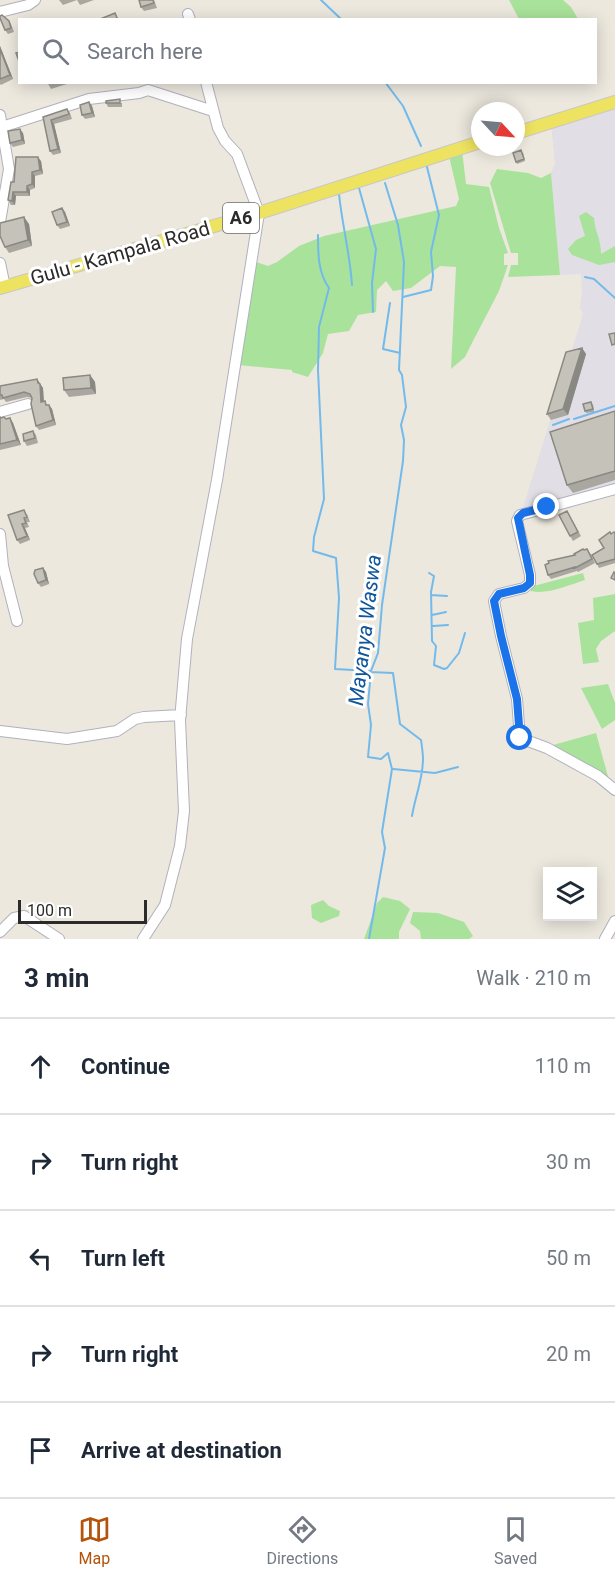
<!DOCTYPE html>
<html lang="en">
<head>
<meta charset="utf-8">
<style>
	:root { --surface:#fff; --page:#f6f6f7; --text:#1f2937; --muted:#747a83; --line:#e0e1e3; --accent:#b45309 }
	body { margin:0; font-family:Roboto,sans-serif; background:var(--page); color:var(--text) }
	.controls { position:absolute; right:18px; bottom:18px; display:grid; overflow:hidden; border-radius:0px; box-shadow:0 3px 15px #0003 }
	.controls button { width:54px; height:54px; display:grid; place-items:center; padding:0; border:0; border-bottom:2px solid var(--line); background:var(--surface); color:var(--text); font:30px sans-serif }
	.compass { position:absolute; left:471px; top:102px; width:54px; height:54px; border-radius:50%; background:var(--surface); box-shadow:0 3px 15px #0003; rotate:116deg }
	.scale { position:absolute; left:18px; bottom:15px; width:129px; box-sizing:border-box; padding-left:6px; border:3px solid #2b2b2b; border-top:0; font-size:16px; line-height:21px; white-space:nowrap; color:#2b2b2b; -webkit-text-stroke:4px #fff; paint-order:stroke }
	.stop { position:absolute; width:18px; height:18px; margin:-14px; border:4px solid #1a73e8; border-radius:50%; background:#fff }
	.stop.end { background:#1a73e8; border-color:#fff; box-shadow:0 2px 6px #0008 }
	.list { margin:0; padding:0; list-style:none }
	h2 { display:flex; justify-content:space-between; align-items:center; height:78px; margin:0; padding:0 24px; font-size:26px }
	h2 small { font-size:20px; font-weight:400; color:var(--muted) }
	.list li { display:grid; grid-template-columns:39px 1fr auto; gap:18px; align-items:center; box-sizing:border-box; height:96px; padding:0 24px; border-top:2px solid var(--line) }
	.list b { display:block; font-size:22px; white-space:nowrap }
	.list em { font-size:20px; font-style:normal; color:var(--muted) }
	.icon { flex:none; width:33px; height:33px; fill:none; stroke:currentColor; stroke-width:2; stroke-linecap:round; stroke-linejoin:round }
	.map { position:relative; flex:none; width:615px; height:939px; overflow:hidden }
	.search { position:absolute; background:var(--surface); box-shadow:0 3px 15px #0003; left:18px; right:18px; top:18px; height:66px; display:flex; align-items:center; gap:15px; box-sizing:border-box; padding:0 21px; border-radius:0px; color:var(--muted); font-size:22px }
	.sheet { height:558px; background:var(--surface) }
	nav { display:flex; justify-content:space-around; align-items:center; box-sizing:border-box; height:84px; border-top:2px solid var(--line); background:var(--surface); font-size:16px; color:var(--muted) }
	nav a { display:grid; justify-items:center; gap:3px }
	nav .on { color:var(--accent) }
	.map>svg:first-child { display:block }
	.industrial { fill:#e1dee5 }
	.green { fill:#a9e29b }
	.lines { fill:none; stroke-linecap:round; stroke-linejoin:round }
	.stream { stroke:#73baec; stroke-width:2 }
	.minor-casing { stroke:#b1b1be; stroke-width:12 }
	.major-casing { stroke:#c8c8c8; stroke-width:14 }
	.minor { stroke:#fff; stroke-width:10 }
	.major { stroke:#eee261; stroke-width:12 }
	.wall { fill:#a9a79f }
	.shaded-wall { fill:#8a8882 }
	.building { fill:#c5c2b9; stroke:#8a8882; stroke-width:1.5 }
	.route { stroke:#1a73e8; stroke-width:8 }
	.labels { text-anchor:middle; stroke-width:6; stroke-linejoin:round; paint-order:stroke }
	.shield { fill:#fff; stroke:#6b6b6b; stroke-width:1.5 }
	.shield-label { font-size:18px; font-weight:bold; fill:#2b2b2b }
	.street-label { font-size:20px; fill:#2b2b2b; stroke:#fff }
	.water-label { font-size:21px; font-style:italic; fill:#10569a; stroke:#fff }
</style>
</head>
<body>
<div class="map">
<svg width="615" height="939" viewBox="0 0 615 939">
	<rect width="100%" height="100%" fill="#ece8de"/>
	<path class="industrial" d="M615,102V487L522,511L583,314L580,308L582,291L581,274L560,275L551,173L555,164L551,124Z"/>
	<path class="green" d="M509,0H563L571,7L578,19H519Z
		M462,150L466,184L489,187L499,228L508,253L504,254V265H508L499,291L473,341L465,357L451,369L456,267L440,266L411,288L393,291L386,281L377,290L376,312L358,315L349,331L328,334L323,353L308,377L292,372V370L238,365L253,261L268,266L277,262L299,246L324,236L456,206L459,199L449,156Z
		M497,169L528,173L541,178L551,173L560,275L508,277L511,265H518V253H511L490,183Z
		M586,212L594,218C595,233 601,238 601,254L615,246V262L599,265L572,255L568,249L576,240L585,236L579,216Z
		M583,573L585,580C569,585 547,595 531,591L530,587Z
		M615,594V631L601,641L596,649L599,662L583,664L578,623L594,620L593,598Z
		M608,684L615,703V720L602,729L581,688Z
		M596,733L609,780L546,747Z
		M383,897L400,901L410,909L399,932V939H364L377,903Z
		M323,900L329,906L340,911L339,916L321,923L312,918L311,905Z
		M413,912L438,913L464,922L473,936L469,939H421L420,931L410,923Z"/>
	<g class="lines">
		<path class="stream" d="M321,0L342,20
			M385,82L403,106L421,146
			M359,188L376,249L372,283L373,312
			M339,194C342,224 350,254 352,285
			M318,235C318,253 318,273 329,288L319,327L318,370L324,499L314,537L313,551L336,558L339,598L335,669L370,671
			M585,277L594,279L615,298
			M403,297L431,290L433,276L431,252L439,215L426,163
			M390,303L383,349L400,353
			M574,419L615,406
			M553,425L569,419
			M429,573L434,576L431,592L432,641L436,646L434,665L444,669L447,668L459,653L465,633
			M431,595L447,596
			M432,615L446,612
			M433,626L448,625
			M370,672L393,673L400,724L421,740C422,747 423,753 423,759C423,779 415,797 412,816
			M393,769L435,773L458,767
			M369,939L385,848L382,832L392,769L388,753L381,759L368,757L371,725L368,704L371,671L378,653L382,605L403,461L404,440L401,425L406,407L402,375L399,370L404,262L398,225L385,183"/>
		<g class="minor-casing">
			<path id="minor" d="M0,12L28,5L35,0
				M188,14L190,20
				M0,115L9,169L0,222
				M2,127L89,99L139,93L148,90L213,111
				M0,263L5,287
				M0,412L28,404
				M615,489L520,515L517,521L530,575V583L524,588L499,594L494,601L501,636L517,699L520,738L547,748L598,776L615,790
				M0,534L3,566L17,621
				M0,731L67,739L117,731L135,719L144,717L181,715
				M0,932L14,918L24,916L59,939
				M143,939L165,905L180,846L184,811L180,720L187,639L217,480L259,213L237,154L225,141L218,128L206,82
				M605,939L615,921"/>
		</g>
		<g class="major-casing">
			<path id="major" d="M516,133L615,102
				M0,288L259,213L480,142"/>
		</g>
		<use href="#minor" class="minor"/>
		<use href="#major" class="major"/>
	</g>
	<path class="wall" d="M59,0H94L80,5L77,0L63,5Z
		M139,0H154L157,8L144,11L141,7Z
		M9,21L11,24L14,32L8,34L5,30Z
		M0,46L13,79L1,85L0,84Z
		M47,82H67V84L51,89Z
		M89,102L92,106L95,117L85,119L82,115Z
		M106,103H122V107H108Z
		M67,109L70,113L72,119L54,124L61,153L53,155L50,151L43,117Z
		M23,133L25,144L13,147L10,143Z
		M523,152L525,161L517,164L516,162Z
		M41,161L43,174L35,176V188L30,190V196H16L15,205H11L8,200L14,182Z
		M62,208L65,212L70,226L60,229L57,225Z
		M29,224L32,246L9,253L5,247Z
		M582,348L586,354L568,415L551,420L547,414Z
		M90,375L95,382L96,394L69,397L64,390Z
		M37,379L43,388L44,402L47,405H49L52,409L56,425L39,430L36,426L32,398L27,397L6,402L4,399L0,400V386Z
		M593,404L594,412L586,413L585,411Z
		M615,411V480L573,493L567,485Z
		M0,416L1,418L6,419L10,418L13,423L21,445L0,450Z
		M33,431L36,435L38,443L27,446L24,441Z
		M567,511L581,536L573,541L570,536Z
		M27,514L30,522H27L29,527L25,528L30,540L20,544L17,540L8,515Z
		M615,533V563L599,568L597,564L604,548L611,534Z
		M584,550L590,553L595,563L578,572L577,571L551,579L548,575Z
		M43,568L46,572L49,584L41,587L38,583Z"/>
	<path class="shaded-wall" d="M0,46L13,79L10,75L0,49Z
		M89,102L92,106L95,117L92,113Z
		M51,120L54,124L61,153L58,149Z
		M20,129L23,133L25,144L22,140Z
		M38,157L41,161L43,174L40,170Z
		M32,172L35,176V188L32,184Z
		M27,186L30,190V196L27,192Z
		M13,192L16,196L15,205L12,201Z
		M62,208L65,212L70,226L67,222Z
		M24,217L29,224L32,246L28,240Z
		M582,348L586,354L568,415L563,409Z
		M90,375L95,382L96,394L91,388Z
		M37,379L43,388L44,406L41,402Z
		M49,405L52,409L56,425L53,420Z
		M10,418L13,423L21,445L17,440Z
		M22,524L25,528L30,540L27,536Z
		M43,568L46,572L49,584L46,580Z"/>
	<path class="building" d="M139,0H153L154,3L141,7Z
		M115,13L118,20H98Z
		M2,15L9,21L11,28L5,30L0,18V16Z
		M0,49L10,75L0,79Z
		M20,52V61H19L16,53Z
		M120,99V103H106V101Z
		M89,102L92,113L82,115L80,105Z
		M67,109L69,114L51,120L58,149L50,151L43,117Z
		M20,129L22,140L10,143L8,131Z
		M521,150L524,159L516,162L513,153Z
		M16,157H38L40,170L32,172V184L27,186V192H13L12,201L8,200L11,182H14Z
		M62,208L67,222L57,225L52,212Z
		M24,217L28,240L5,247L0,236V223Z
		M615,333V344L612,345L609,334Z
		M582,348L563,409L547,414L566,352Z
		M90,375L91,388L64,390L63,378Z
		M37,379L38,383L40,384L41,402L45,401L46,405H49L53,420L36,426L31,404L32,398L30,394L24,392L3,398L2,395H0V386Z
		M591,402L593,409L585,411L583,404Z
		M615,411V471L567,485L550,432Z
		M0,417L1,418L4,417L6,419L10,418L17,440L0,444Z
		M33,431L35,438L24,441L23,434Z
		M24,510L27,517L24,518L26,523L22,524L27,536L17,540L8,515Z
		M567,511L578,532L570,536L559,515Z
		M610,532L611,534L614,532L615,533V559L597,564L592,555L604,548L599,540Z
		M583,549L584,550L587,549L592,559L575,568V567L548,575L545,565L549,563L548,561L575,555L574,554Z
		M43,568L46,580L38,583L34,574L35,570Z
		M614,572L615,573V580L611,578Z"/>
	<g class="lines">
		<path class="route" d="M520,738L517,699L501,636L494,601L499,594L524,588L530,583V575L518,518L523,513L547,507"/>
	</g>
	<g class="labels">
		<rect class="shield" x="223" y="203" width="36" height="30" rx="4.5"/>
		<g class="shield-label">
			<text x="241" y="224">A6</text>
		</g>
		<g class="street-label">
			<text transform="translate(120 253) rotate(-16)" y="7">Gulu - Kampala Road</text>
		</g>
		<g class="water-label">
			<text transform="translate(365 630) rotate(-83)" y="7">Mayanya Waswa</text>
		</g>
	</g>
</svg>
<div class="controls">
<button><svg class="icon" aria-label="layers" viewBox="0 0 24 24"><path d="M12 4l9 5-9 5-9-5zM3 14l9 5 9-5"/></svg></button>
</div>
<svg class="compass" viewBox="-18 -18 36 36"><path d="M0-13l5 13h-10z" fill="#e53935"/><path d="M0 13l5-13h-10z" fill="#747a83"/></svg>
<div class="scale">100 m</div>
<div class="stop" style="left:520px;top:738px"></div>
<div class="stop end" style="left:547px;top:507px"></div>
<div class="search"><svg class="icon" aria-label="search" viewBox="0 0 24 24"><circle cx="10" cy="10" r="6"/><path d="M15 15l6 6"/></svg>Search here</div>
</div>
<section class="sheet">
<h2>3 min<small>Walk · 210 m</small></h2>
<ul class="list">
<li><svg class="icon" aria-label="ahead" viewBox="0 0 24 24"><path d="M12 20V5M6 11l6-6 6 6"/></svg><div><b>Continue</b></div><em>110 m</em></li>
<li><svg class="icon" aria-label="right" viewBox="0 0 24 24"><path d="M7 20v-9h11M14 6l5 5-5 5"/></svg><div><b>Turn right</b></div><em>30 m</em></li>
<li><svg class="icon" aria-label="left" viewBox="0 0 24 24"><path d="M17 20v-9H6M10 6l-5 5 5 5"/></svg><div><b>Turn left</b></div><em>50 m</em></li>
<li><svg class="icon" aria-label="right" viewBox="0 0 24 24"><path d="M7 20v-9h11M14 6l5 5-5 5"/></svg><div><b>Turn right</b></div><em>20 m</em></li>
<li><svg class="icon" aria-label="arrive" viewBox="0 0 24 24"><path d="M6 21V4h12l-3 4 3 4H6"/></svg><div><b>Arrive at destination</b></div></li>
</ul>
</section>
<nav>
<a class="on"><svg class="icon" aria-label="map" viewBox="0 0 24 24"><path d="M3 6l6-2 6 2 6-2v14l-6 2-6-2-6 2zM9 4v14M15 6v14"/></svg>Map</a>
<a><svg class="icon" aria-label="directions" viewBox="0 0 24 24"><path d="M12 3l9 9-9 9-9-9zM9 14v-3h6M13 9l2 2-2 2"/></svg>Directions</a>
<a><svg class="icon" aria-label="saved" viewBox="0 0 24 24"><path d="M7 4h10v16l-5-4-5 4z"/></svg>Saved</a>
</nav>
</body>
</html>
